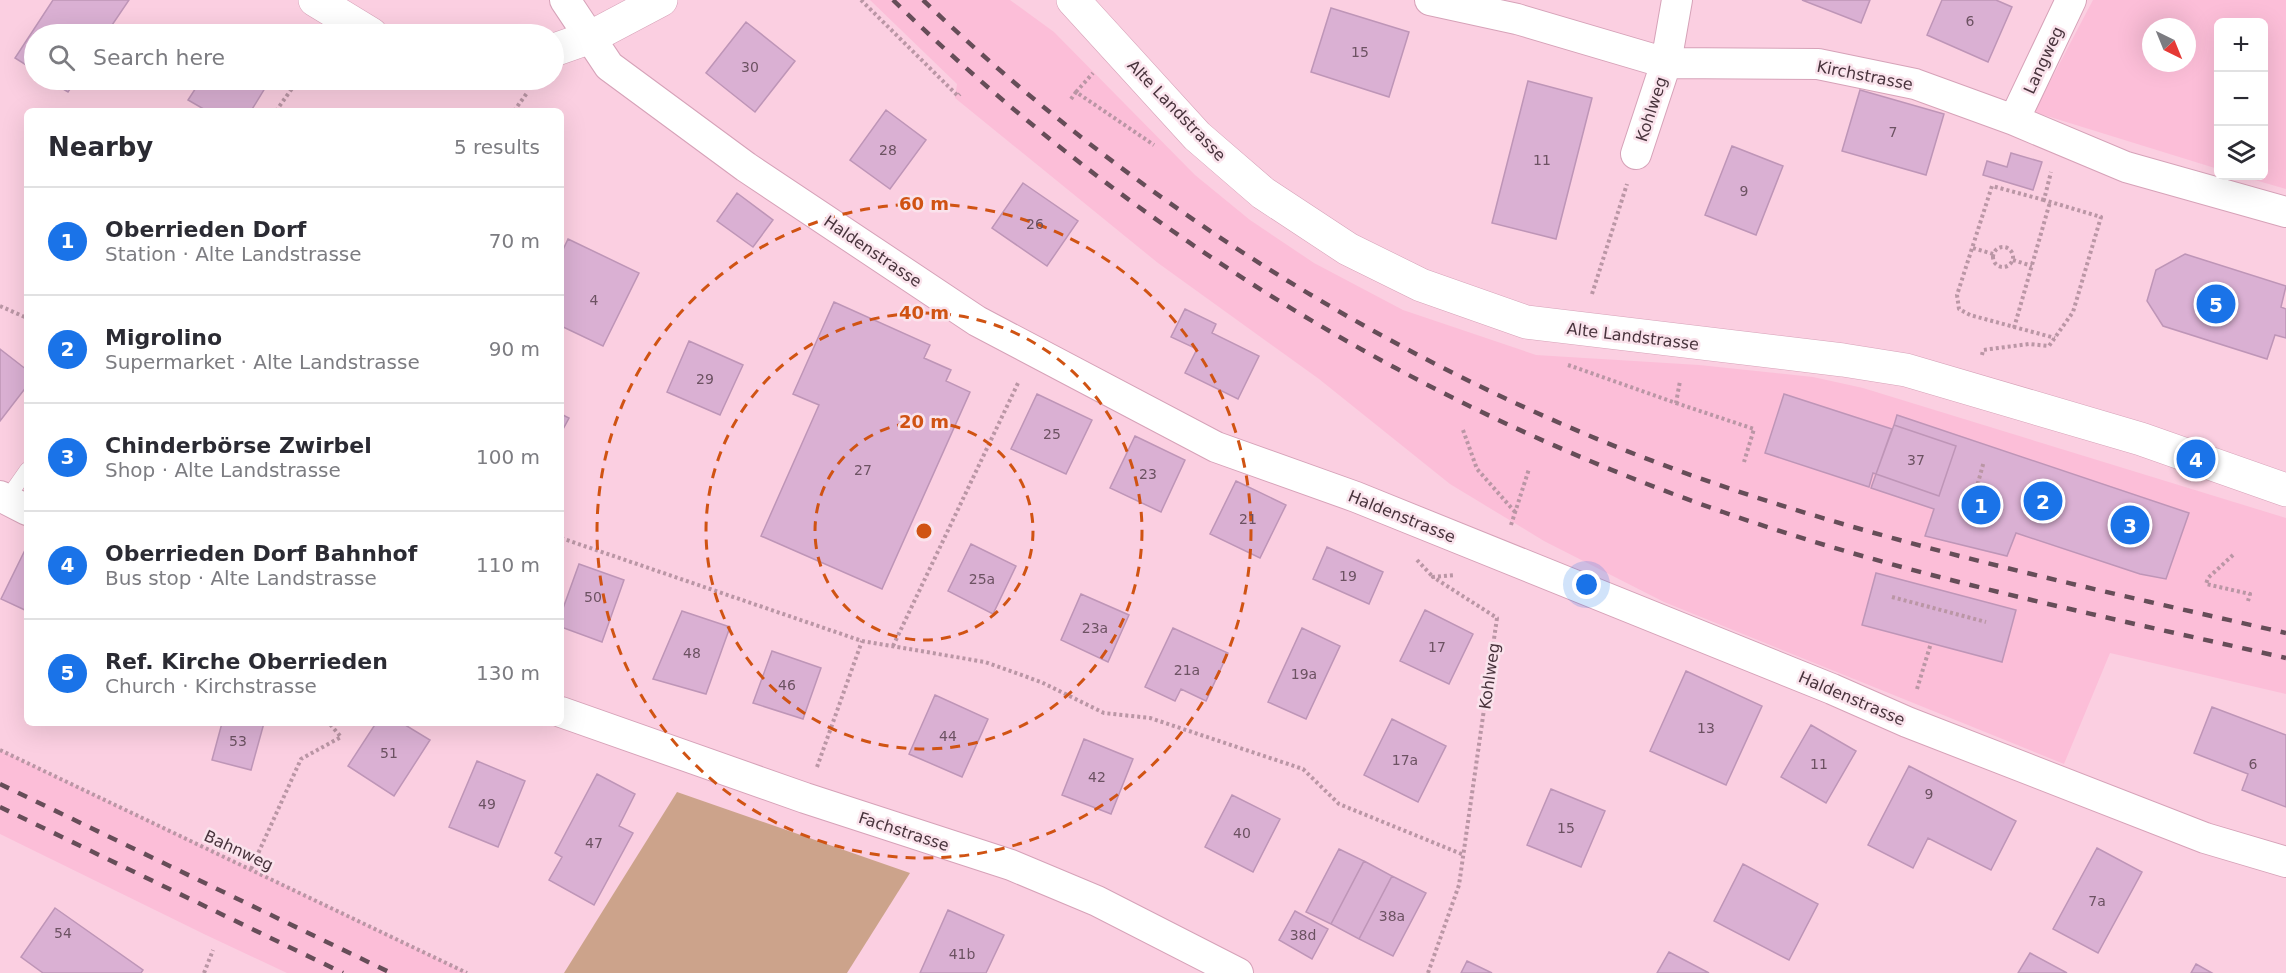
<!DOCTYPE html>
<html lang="en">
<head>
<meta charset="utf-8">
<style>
	:root { --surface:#fff; --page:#f2f2f3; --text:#2b2b33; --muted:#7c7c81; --line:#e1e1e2; --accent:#1a73e8 }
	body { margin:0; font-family:"DejaVu Sans",sans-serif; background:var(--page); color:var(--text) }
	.controls { position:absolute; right:18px; top:18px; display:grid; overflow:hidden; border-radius:9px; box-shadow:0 6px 24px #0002 }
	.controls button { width:54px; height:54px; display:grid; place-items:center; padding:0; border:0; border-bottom:2px solid var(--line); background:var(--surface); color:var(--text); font:30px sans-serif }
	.compass { position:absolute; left:2142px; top:18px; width:54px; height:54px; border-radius:50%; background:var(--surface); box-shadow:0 6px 24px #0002; rotate:137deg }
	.you { position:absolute; left:1587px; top:585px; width:21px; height:21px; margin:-15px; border:4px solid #fff; border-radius:50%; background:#1a73e8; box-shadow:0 0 0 9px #1a73e833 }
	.badge { display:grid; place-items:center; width:39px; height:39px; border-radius:50%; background:var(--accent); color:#fff; font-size:20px; font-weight:700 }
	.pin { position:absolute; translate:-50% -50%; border:3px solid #fff; box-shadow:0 2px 6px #0006 }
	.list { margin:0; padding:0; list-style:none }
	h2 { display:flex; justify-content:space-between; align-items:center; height:78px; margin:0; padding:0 24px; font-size:26px }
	h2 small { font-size:20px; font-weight:400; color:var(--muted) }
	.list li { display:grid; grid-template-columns:39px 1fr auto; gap:18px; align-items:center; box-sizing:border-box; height:108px; padding:0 24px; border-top:2px solid var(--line) }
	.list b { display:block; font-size:22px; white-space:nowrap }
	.list p { margin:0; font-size:20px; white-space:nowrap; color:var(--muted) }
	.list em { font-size:20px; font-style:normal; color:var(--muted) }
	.icon { flex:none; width:33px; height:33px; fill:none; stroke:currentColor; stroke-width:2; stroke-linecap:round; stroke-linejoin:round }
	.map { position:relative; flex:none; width:2286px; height:973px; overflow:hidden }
	.search { position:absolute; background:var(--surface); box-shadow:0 6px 24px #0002; left:24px; top:24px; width:540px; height:66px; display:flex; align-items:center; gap:15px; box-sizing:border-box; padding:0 21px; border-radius:33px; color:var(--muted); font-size:22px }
	.panel { position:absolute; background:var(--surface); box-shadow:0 6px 24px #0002; left:24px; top:108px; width:540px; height:618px; border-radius:9px }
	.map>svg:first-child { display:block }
	.built { fill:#fcbed8; fill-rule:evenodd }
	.green { fill:#cca38b }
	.building { fill:#dab0d3; stroke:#be95b7; stroke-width:1.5 }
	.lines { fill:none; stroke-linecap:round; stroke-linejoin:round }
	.service-casing { stroke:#d6a2b8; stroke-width:16 }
	.minor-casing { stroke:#d6a2b8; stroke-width:32 }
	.secondary-casing { stroke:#d6a2b8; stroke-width:34 }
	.path { stroke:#ba96a5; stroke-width:4; stroke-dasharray:3 3; stroke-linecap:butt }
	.service { stroke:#fff; stroke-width:15 }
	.minor { stroke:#fff; stroke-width:30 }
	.secondary { stroke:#fff; stroke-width:33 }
	.rail { stroke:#664d58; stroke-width:4.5; stroke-dasharray:10 10; stroke-linecap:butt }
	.ring { fill:none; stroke:#d05313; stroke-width:3; stroke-dasharray:10 8 }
	.labels { text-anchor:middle; stroke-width:5; stroke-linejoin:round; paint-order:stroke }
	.number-label { font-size:14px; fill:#6c5262 }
	.street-label { font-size:16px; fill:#48333c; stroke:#fae3ec }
	.centre { fill:#d05313; stroke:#fae3ec; stroke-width:3 }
	.ring-label { font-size:18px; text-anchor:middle; font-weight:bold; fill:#d05313; stroke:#fae3ec; stroke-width:5; stroke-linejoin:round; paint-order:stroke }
</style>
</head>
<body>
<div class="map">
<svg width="2286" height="973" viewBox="0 0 2286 973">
	<rect width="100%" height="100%" fill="#fbcfe1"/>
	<path class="built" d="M870,0H1010L1054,32L1195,175L1250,220L1314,263L1403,310L1536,355L1699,365L1813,377L1863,388L2286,518V694L2110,653L2064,764L1664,602L1544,541L1450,484L1319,379L1158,263L955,98L957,84Z
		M2093,0H2286V189L2241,176H2264V22H2218V169L2034,112ZM2151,27H2187V63H2151Z
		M0,750L251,869L467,973H287L206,935L0,834Z"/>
	<path class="green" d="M677,792L910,873L847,973H564Z"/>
	<path class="building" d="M53,0H129L106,34H34V70L15,58Z
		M1802,0H1870L1861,23Z
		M1942,0H1996L2012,7L1988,62L1927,35Z
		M1331,8L1409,32L1389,97L1311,72Z
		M746,22L795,61L755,112L706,73Z
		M234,26L249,34H229Z
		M48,80H76L68,92Z
		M201,80H270L251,111H207L188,100Z
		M1528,81L1592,98L1556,239L1492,223Z
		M1860,90L1944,114L1926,175L1842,151Z
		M886,110L926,140L890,189L850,160Z
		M1732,146L1783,166L1756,235L1705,215Z
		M2011,153L2042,162L2033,190L1983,175L1987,161L2007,167Z
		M1023,183L1078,221L1047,266L992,228Z
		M737,193L773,220L753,247L717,221Z
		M568,239L639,273L603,346L561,326V254Z
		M2185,254L2286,286L2281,307L2286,309V338L2275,335L2267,359L2163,326L2147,301L2156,270Z
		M834,302L930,345L924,358L951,370L946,381L970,392L882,589L761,536L819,405L793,394Z
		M1185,309L1216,324L1212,333L1259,356L1238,399L1185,373L1197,349L1171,337Z
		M689,341L743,365L720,415L667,392Z
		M0,349L27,370V386L0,421Z
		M1037,394L1092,420L1066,474L1011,449Z
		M1784,394L1892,429L1876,474L1873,473L1869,487L1765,453Z
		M561,414L569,418L561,433Z
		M1897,415L2189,513L2166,579L2140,574L2016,533L2007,556L1925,536L1934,509L1871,488L1876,474L1939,496L1956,446L1894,425Z
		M1894,425L1956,446L1939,496L1876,474Z
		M1135,436L1185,460L1161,512L1110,488Z
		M1236,481L1286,505L1260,558L1210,534Z
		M971,544L1016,566L993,614L948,591Z
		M1327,547L1383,572L1369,604L1313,579Z
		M26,548L27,549V611L1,599Z
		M579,564L624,580L602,642L561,627V614Z
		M1876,573L2016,610L2002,662L1862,625Z
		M1081,594L1129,615L1108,662L1061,640Z
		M1425,610L1473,634L1449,684L1400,661Z
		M682,611L730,627L706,694L653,679Z
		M1173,628L1228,653L1206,701L1181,689L1175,701L1145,687Z
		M1302,628L1340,646L1306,719L1268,702Z
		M772,651L821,668L803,719L753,703Z
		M1686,671L1762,706L1726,785L1650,751Z
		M935,695L988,719L962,777L909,754Z
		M2212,707L2286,735V807L2242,790L2248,774L2194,753Z
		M1392,719L1446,746L1418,802L1364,775Z
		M222,723H264L251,770L212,760Z
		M376,723H402L430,740L394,796L348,766Z
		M1811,725L1856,751L1826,803L1781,777Z
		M1084,739L1133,759L1111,814L1062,795Z
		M477,761L525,781L498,847L449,827Z
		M1909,766L2016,821L1991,870L1928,838L1913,868L1868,845Z
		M597,774L635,794L619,826L633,833L594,905L549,880L562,857L555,853Z
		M1551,789L1605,811L1581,867L1527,845Z
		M1232,795L1280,819L1253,872L1205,847Z
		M2097,848L2142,872L2098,953L2053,929Z
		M1339,849L1364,861L1331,924L1306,912Z
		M1364,861L1392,876L1359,939L1331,924Z
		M1743,864L1818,904L1789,960L1714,921Z
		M1392,876L1426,893L1393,956L1359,939Z
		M55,908L143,970L141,973H43L21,957Z
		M948,910L1004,935L986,973H920Z
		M1295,911L1328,929L1312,959L1279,940Z
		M1669,952L1709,973H1657Z
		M2030,953L2067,973H2018Z
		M1467,961L1492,973H1461Z
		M2196,964L2212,973H2191Z"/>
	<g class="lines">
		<g class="service-casing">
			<path id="service" d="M6,500L27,470"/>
		</g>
		<g class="minor-casing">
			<path id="minor" d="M565,0L609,66L746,167L977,321L1216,447L1356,497L1832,689L1907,722L2205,838L2286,862
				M1430,0L1517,19L1666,63L1818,64L1915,84L2014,120L2126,167L2286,212
				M2014,120L2071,0
				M1636,154L1666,63L1677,0
				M0,496L27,510
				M561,712L805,798L1011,865L1097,901L1238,973"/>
		</g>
		<g class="secondary-casing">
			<path id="secondary" d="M315,0L371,34
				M1073,0L1197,136L1263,193L1348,249L1421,285L1526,322L1843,360L1906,370L2141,439L2286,490
				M554,50L591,37L661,0"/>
		</g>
		<path class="path" d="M861,0L958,96L960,94
			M1076,92L1093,73
			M1071,99L1076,92L1154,145
			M276,111L298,80
			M514,111L527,93
			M2044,200L1992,186L1957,295L1959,309L1970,315L2055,338
			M1993 257a10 10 0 1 1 20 0a10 10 0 1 1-20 0Z
			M1973,248L1993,254
			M2013,260L2032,266
			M1592,294L1627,184
			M0,306L27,318
			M2014,328L2050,202
			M1982,355L1983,350L2029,344L2049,346L2073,312L2101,217L2044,200L2051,172
			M1568,365L1676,403L1680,381
			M1676,403L1754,429L1744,462
			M1463,430L1477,469L1515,512
			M1976,490L1984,461
			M1511,525L1529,469
			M561,538L862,641L985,662L1041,682L1104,713L1150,718L1303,769L1339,804L1464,855
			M2233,555L2208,578L2206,584L2250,594L2248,601
			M1417,560L1433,577
			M1892,597L1986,622
			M893,646L1019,381
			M1917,689L1931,643
			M0,750L467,973
			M817,767L862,641
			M251,869L301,759L341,737L329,723
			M204,973L213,950
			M1428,973L1459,885L1497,618L1433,577L1455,575"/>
		<use href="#service" class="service"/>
		<use href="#minor" class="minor"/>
		<use href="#secondary" class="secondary"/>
		<path class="rail" d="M893,0C1128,229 1413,404 1723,512C1906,576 2097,615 2286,658
			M923,0C1150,218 1438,392 1737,491C1917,551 2102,591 2286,633
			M0,784L391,973
			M0,807L343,973"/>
	</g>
	<g class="ring">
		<circle cx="924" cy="531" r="109"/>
		<circle cx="924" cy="531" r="218"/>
		<circle cx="924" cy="531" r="327"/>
	</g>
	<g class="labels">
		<g class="number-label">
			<text x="1970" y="26">6</text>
			<text x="1360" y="57">15</text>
			<text x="750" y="72">30</text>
			<text x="1893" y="137">7</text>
			<text x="888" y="155">28</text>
			<text x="1542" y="165">11</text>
			<text x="1744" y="196">9</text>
			<text x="1035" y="229">26</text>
			<text x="594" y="305">4</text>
			<text x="705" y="384">29</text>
			<text x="1052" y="439">25</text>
			<text x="1916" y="465">37</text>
			<text x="863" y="475">27</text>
			<text x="1148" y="479">23</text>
			<text x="1248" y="524">21</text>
			<text x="1348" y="581">19</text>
			<text x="982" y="584">25a</text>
			<text x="593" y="602">50</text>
			<text x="1095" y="633">23a</text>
			<text x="1437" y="652">17</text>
			<text x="692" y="658">48</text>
			<text x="1187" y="675">21a</text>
			<text x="1304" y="679">19a</text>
			<text x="787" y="690">46</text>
			<text x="1706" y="733">13</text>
			<text x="948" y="741">44</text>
			<text x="238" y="746">53</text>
			<text x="389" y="758">51</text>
			<text x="1405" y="765">17a</text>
			<text x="1819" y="769">11</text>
			<text x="2253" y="769">6</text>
			<text x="1097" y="782">42</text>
			<text x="1929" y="799">9</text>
			<text x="487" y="809">49</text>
			<text x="1566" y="833">15</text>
			<text x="1242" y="838">40</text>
			<text x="594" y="848">47</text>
			<text x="2097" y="906">7a</text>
			<text x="1392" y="921">38a</text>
			<text x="63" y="938">54</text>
			<text x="1303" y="940">38d</text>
			<text x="962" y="959">41b</text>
		</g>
		<g class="street-label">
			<text transform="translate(2043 60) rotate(-65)" y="6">Langweg</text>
			<text transform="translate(1865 75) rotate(11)" y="6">Kirchstrasse</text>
			<text transform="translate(1651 109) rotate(-72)" y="6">Kohlweg</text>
			<text transform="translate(1177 110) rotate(46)" y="6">Alte Landstrasse</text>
			<text transform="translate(873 251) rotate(34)" y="6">Haldenstrasse</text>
			<text transform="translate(1633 336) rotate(7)" y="6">Alte Landstrasse</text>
			<text transform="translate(1402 516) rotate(22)" y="6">Haldenstrasse</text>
			<text transform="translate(1489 676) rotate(-82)" y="6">Kohlweg</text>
			<text transform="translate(1852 698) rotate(23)" y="6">Haldenstrasse</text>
			<text transform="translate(904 831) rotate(18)" y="6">Fachstrasse</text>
			<text transform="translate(239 850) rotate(25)" y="6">Bahnweg</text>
		</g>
	</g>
	<circle cx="924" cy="531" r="9" class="centre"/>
	<g class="ring-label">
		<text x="924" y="210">60 m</text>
		<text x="924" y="319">40 m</text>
		<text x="924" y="428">20 m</text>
	</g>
</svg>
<div class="controls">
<button>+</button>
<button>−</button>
<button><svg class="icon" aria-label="layers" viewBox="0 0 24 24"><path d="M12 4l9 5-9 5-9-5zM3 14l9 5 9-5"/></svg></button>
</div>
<svg class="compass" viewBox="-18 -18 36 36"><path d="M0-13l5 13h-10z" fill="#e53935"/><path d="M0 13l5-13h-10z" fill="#7c7c81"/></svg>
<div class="you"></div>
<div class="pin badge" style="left:1981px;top:505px">1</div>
<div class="pin badge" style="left:2043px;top:501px">2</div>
<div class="pin badge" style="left:2130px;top:525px">3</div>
<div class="pin badge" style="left:2196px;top:459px">4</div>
<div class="pin badge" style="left:2216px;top:304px">5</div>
<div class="search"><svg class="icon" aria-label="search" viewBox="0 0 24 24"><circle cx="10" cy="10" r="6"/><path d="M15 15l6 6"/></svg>Search here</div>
<section class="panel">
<h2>Nearby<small>5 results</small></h2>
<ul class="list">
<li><span class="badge">1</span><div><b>Oberrieden Dorf</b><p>Station · Alte Landstrasse</p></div><em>70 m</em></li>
<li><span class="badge">2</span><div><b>Migrolino</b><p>Supermarket · Alte Landstrasse</p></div><em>90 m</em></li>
<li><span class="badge">3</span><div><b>Chinderbörse Zwirbel</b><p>Shop · Alte Landstrasse</p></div><em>100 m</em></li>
<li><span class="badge">4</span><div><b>Oberrieden Dorf Bahnhof</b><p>Bus stop · Alte Landstrasse</p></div><em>110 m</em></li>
<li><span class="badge">5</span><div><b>Ref. Kirche Oberrieden</b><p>Church · Kirchstrasse</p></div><em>130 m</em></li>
</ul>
</section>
</div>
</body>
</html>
